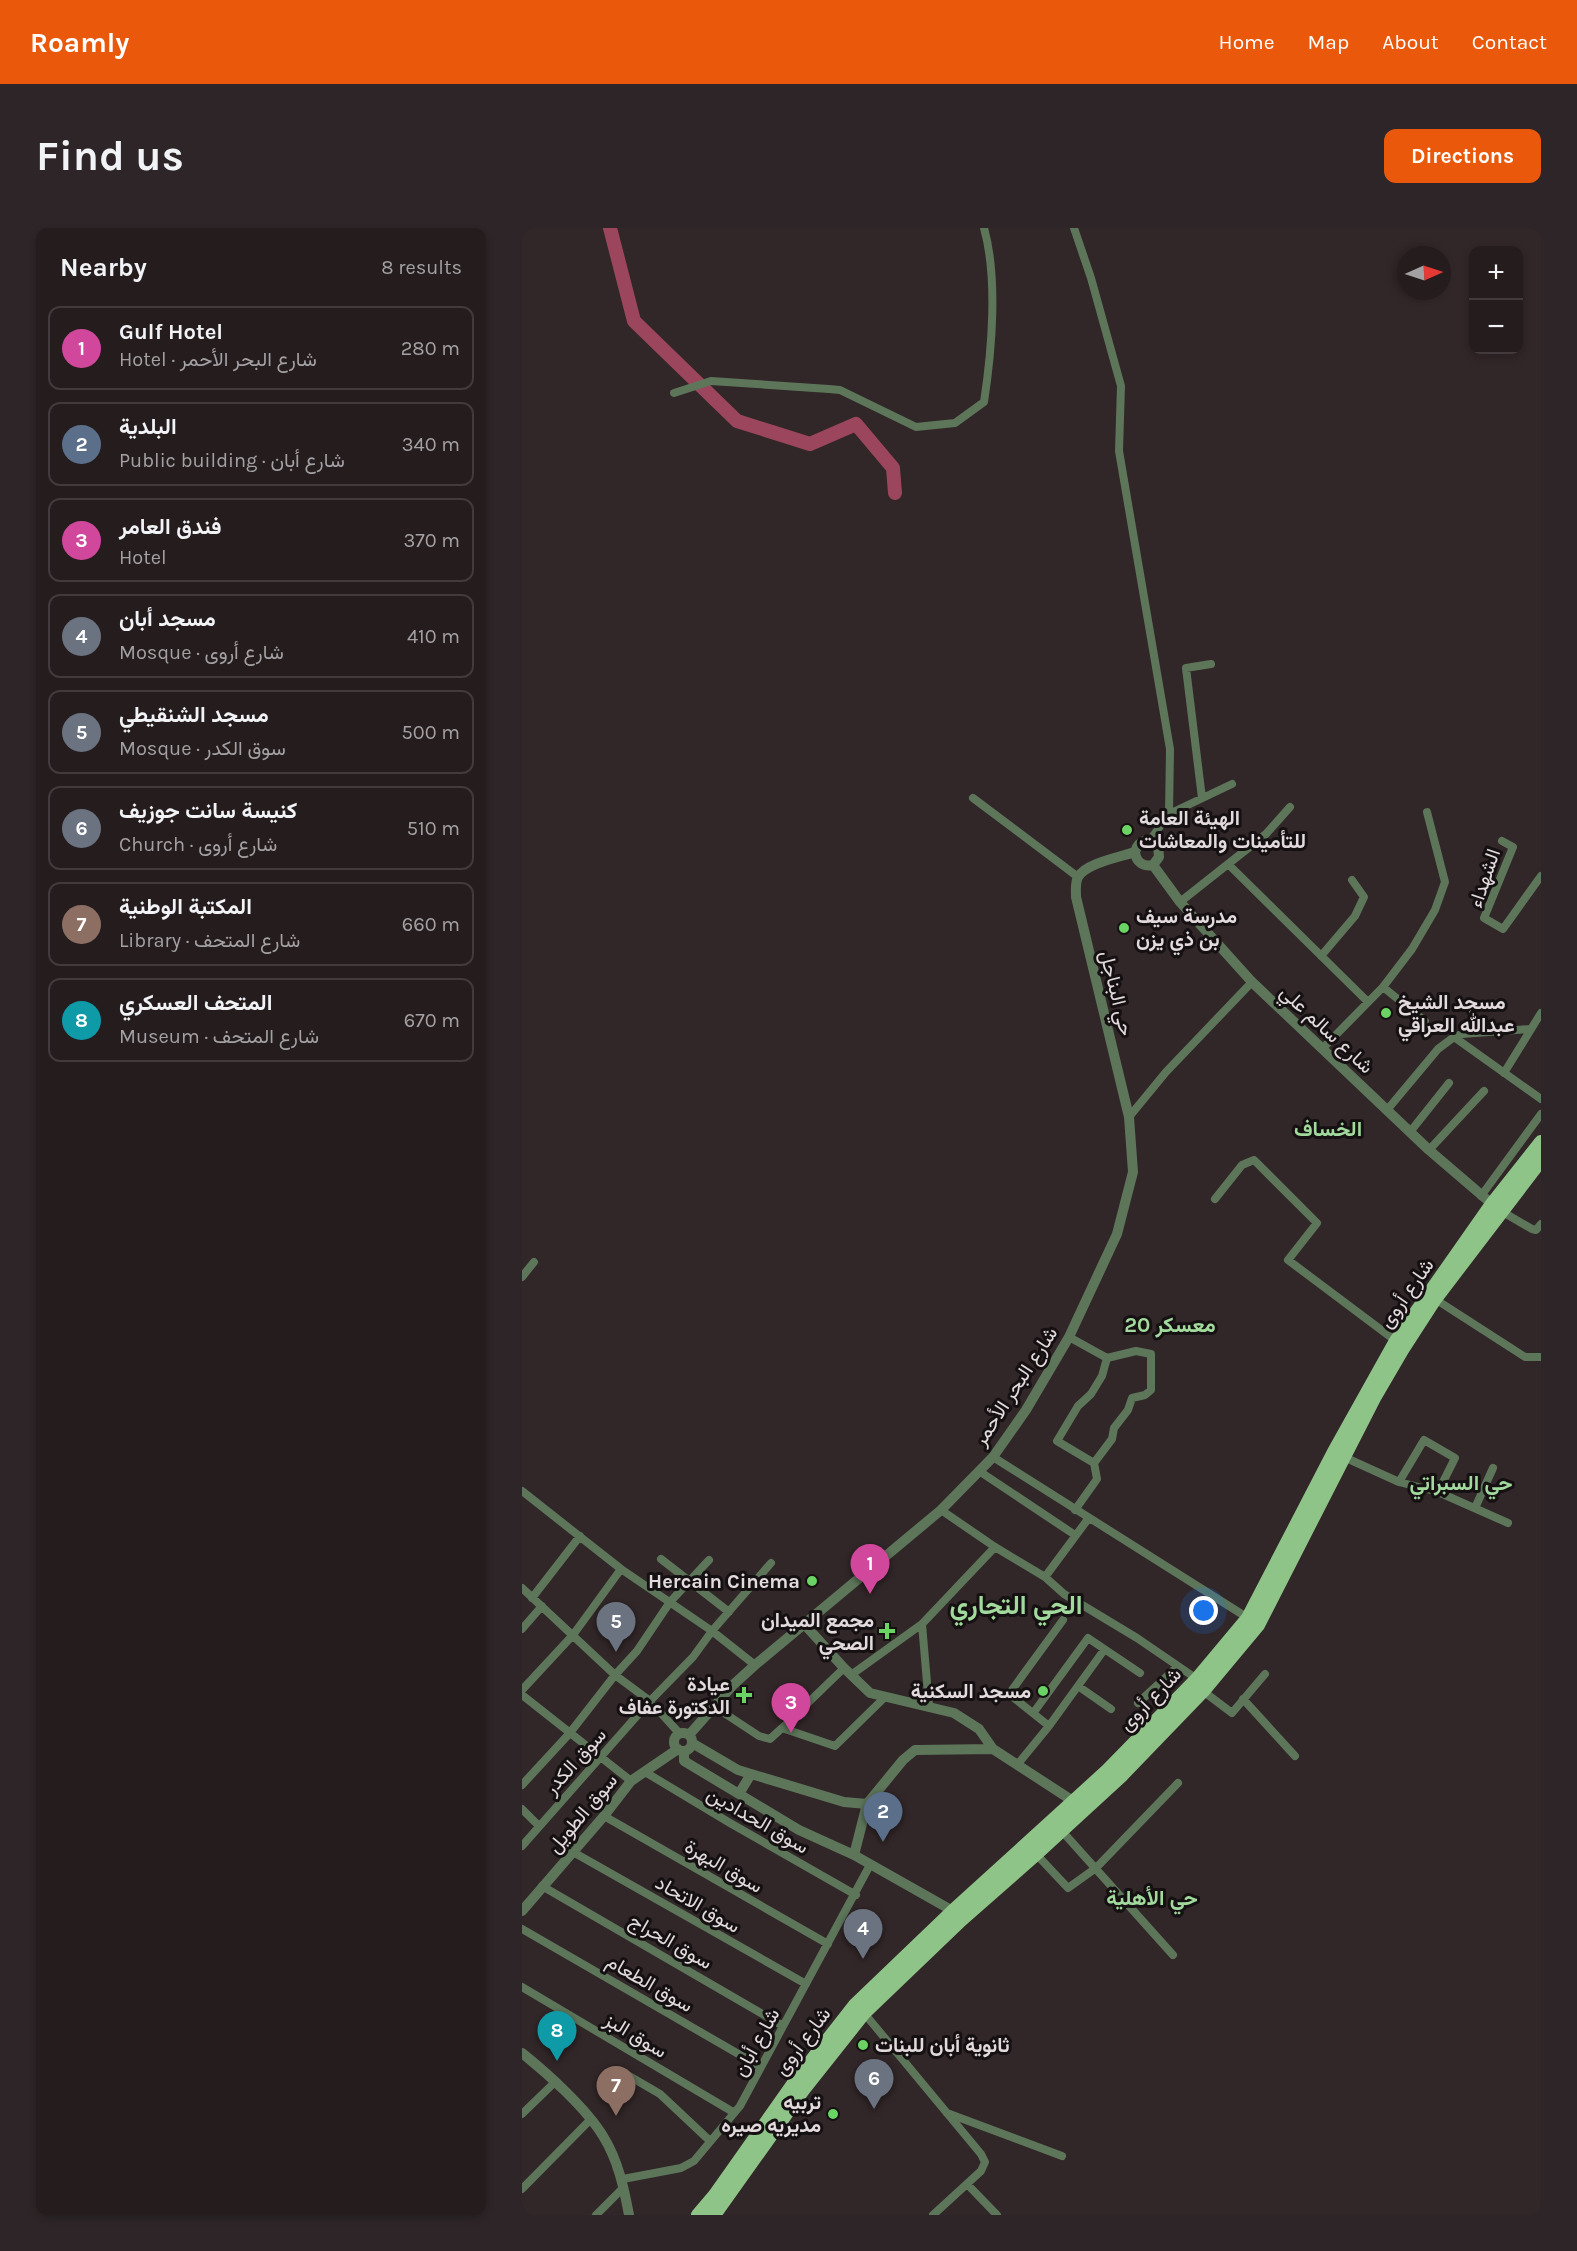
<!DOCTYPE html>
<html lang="en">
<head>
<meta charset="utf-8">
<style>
	:root { --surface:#251c1e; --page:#2d2527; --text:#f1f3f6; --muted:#a3a1a4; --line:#423a3c; --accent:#ea580c }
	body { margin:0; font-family:Karla,Vazirmatn,sans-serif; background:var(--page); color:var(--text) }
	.controls { position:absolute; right:18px; top:18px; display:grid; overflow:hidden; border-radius:12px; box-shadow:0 3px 9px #0003 }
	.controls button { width:54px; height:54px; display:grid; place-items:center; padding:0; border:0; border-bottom:2px solid var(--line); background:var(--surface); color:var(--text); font:30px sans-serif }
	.compass { position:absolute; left:875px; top:18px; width:54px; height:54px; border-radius:50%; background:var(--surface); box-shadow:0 3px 9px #0003; rotate:87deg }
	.you { position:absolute; left:682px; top:1383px; width:21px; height:21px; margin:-15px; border:4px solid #fff; border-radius:50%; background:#1a73e8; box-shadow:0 0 0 9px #1a73e833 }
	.badge { display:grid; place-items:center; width:39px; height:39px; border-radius:50%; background:var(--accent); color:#fff; font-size:20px; font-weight:700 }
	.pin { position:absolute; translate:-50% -50px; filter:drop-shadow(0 2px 3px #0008) }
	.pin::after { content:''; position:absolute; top:32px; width:21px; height:18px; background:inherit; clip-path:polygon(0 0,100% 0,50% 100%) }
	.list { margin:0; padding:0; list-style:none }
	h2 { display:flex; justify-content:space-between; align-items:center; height:78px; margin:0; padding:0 24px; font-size:26px }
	h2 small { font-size:20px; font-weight:400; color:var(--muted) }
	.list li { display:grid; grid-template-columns:39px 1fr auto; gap:18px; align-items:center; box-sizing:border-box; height:84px; margin:0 12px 12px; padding:0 12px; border:2px solid var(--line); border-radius:12px }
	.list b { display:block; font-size:22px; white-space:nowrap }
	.list p { margin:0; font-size:20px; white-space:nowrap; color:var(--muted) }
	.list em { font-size:20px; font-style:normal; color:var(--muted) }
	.map { position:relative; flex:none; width:1019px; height:1987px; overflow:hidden; border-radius:12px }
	header { display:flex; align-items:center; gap:36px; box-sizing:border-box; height:84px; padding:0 30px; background:var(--accent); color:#fff }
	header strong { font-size:28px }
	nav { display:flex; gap:33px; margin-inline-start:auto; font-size:21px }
	.intro { display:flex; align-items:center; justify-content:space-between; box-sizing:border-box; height:144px; padding:0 36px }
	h1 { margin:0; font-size:42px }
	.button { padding:15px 27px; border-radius:12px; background:var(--accent); color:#fff; font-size:21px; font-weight:700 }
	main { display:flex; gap:36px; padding:0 36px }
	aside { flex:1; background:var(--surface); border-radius:12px; box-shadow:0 3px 9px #0003 }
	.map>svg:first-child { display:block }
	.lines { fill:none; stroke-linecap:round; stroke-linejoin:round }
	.river { stroke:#9c465d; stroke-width:14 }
	.minor { stroke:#5d765a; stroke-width:8 }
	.tertiary { stroke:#5d765a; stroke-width:10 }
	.primary { stroke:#8fc489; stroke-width:14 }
	.poi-dot { fill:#6bd363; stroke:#151011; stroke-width:2 }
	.labels { text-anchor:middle; stroke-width:6; stroke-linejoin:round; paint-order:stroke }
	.poi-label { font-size:20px; font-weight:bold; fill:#e2dadc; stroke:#151011; text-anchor:end }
	.street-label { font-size:20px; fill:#e2dadc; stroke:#151011 }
	.neighbourhood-label { font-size:21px; font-weight:bold; fill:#a2d99d; stroke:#151011 }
	.district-label { font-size:26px; font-weight:bold; fill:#a2d99d; stroke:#151011 }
</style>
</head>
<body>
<header>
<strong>Roamly</strong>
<nav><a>Home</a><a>Map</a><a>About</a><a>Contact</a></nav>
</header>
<div class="intro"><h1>Find us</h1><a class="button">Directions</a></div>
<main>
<aside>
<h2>Nearby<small>8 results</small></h2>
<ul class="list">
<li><span class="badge" style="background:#d1479c">1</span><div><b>Gulf Hotel</b><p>Hotel · شارع البحر الأحمر</p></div><em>280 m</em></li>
<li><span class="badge" style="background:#5c6f8a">2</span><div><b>البلدية</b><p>Public building · شارع أبان</p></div><em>340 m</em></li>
<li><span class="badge" style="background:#d1479c">3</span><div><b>فندق العامر</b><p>Hotel</p></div><em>370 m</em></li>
<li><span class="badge" style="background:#6b7280">4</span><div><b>مسجد أبان</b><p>Mosque · شارع أروى</p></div><em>410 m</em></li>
<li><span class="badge" style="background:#6b7280">5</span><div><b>مسجد الشنقيطي</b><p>Mosque · سوق الكدر</p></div><em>500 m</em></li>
<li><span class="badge" style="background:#6b7280">6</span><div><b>كنيسة سانت جوزيف</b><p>Church · شارع أروى</p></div><em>510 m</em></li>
<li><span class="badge" style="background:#8d6e63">7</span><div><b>المكتبة الوطنية</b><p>Library · شارع المتحف</p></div><em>660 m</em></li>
<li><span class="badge" style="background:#0f9aa8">8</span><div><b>المتحف العسكري</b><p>Museum · شارع المتحف</p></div><em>670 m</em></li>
</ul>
</aside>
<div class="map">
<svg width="1019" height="1987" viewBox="0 0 1019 1987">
	<rect width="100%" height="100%" fill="#312628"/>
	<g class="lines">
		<path class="river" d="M88,0L112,93L215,193L288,216L334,196L371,240L373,265"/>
		<path class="minor" d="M552,0L569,50L599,158L597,223L648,521L647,586L628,612
			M152,165L189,153L307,161L318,162L394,199L433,195L462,174C470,122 476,50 462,0
			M451,570L556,649
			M680,570L664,440L689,436
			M647,586L710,556
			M980,613L991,619L962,690L981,701L1019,648
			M706,636L846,774
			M658,674L744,606L768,579
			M799,728L833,688L842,669L830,652
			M861,759L903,793
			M1009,801L940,806L932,809L1019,871
			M800,821L861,759L890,721L913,682L923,654L905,584
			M982,845L1019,785
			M865,882L916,821L932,809
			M607,889L644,844L730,754
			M888,904L927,855
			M907,922L962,863
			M959,968L1019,886
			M693,971L720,937L732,932L795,995L766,1032L874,1113
			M979,983L1010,1001L1014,1002L1019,996
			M0,1049L12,1034
			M913,1071L1003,1129H1019
			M547,1109L585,1130L580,1148L569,1166L556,1178L535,1213L572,1235L575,1251L553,1282
			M471,1229L726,1390
			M822,1229L877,1254L916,1264L986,1295
			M572,1235L590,1211L592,1200L606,1182L610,1170L623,1167L629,1162V1126L614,1123L585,1130
			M457,1243L553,1307
			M877,1254L902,1212L933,1230L916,1264
			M0,1263L99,1341L190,1403L233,1437
			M953,1280L971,1240
			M419,1282L473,1319L523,1349L566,1291
			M139,1331L207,1384
			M523,1349L542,1366L615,1410L675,1451
			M0,1360L93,1447L128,1473L158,1506
			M10,1370L58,1308
			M0,1401L20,1378
			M329,1447L400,1396
			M556,1458L589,1481
			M0,1462L51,1407L99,1341
			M681,1463L710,1485L743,1446
			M0,1467L109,1553
			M721,1471L773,1528
			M616,1475L656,1438
			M407,1478L400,1396L473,1319
			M193,1479L237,1508L248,1511L260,1500L313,1518L363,1469
			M512,1484L566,1410L618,1445
			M527,1498L487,1466L541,1392
			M260,1500L322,1440
			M495,1537L527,1498L582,1422
			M123,1544L208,1595L334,1667
			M0,1557L47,1506L93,1447L115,1423L148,1374L187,1332
			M0,1581L17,1598
			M82,1588L306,1716
			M539,1602L651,1727
			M0,1618L128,1473L171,1429L190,1403L249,1335
			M51,1624L284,1756
			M514,1626L546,1660L574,1640L656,1555
			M20,1658L261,1798
			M0,1701L239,1839
			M0,1759L211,1884
			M342,1785L459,1926L463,1934L459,1943L411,1987
			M102,1845L138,1866L188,1913
			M425,1885L540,1928
			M0,1886L33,1854
			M101,1951L159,1940L172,1933L218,1878L348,1637
			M445,1956L475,1987
			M0,1961L68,1892
			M74,1987L102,1959"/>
		<path class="tertiary" d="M631,637L658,674L730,754L907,922L970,976
			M283,1397L322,1440L348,1465L432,1485L457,1501L471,1521L551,1573
			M152 1514a9 9 0 1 1 18 0a9 9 0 1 1-18 0Z
			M167,1507L211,1457L233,1437L419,1282L471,1229L504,1182L547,1109L595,1006L611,944L607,889L554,669C554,662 553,655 556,649C564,635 598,629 613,624C616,612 627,609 636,618L637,629L631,637C621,639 614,634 613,624
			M170,1515L216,1542L322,1574L345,1576
			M162,1523V1533L277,1602L332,1627L431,1683
			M217,1566L229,1546
			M332,1627L345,1576L381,1532L393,1522L471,1521
			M0,1683L82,1588L109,1553L156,1521
			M0,1825C25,1845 64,1880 81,1908C96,1932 102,1960 107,1987"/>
		<path class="primary" d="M176,1987L193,1967L272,1855L333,1777L431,1683L586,1542L675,1451L726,1390L812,1224L874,1113L970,976L1019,914
			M192,1987L281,1862L342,1785L439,1692L514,1626L600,1547L681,1463L736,1397L852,1170L880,1122L913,1071L1019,932"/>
	</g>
	<g class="poi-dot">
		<circle cx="605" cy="602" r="6"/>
		<circle cx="602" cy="700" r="6"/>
		<circle cx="864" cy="785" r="6"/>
		<circle cx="290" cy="1353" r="6"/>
		<path d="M362 1394h6v6h6v6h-6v6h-6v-6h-6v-6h6z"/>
		<circle cx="521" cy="1463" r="6"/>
		<path d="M219 1458h6v6h6v6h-6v6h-6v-6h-6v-6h6z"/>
		<circle cx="341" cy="1817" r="6"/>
		<circle cx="311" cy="1886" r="6"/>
	</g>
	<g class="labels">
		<g class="poi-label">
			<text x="617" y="597" text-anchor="start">الهيئة العامة<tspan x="617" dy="23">للتأمينات والمعاشات</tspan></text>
			<text x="614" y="695" text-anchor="start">مدرسة سيف<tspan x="614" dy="23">بن ذي يزن</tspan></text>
			<text x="876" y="781" text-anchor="start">مسجد الشيخ<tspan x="876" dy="23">عبدالله العراقي</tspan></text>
			<text x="278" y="1360">Hercain Cinema</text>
			<text x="352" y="1399">مجمع الميدان<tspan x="352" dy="23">الصحي</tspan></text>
			<text x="208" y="1463">عيادة<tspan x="208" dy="23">الدكتورة عفاف</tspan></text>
			<text x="509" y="1470">مسجد السكنية</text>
			<text x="353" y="1824" text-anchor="start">ثانوية أبان للبنات</text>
			<text x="299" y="1881">تربيه<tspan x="299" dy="23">مديريه صيره</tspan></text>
		</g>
		<g class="street-label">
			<text transform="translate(962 650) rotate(-71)" y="7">الشهداء</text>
			<text transform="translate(595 765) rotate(76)" y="7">حي البناجل</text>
			<text transform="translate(805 801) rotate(43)" y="7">شارع سالم علي</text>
			<text transform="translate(884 1065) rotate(-55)" y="7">شارع أروى</text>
			<text transform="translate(493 1158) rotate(-57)" y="7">شارع البحر الأحمر</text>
			<text transform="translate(628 1471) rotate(-46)" y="7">شارع أروى</text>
			<text transform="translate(53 1533) rotate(-48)" y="7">سوق الكدر</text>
			<text transform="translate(60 1585) rotate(-50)" y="7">سوق الطويل</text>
			<text transform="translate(236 1592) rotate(30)" y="7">سوق الحدادين</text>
			<text transform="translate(202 1638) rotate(30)" y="7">سوق البهرة</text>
			<text transform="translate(176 1676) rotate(30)" y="7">سوق الاتحاد</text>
			<text transform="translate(149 1713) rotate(30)" y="7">سوق الحراج</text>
			<text transform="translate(128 1755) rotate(30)" y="7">سوق الطعام</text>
			<text transform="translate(114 1807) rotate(31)" y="7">سوق البز</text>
			<text transform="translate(280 1813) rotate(-53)" y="7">شارع أروى</text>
			<text transform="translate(234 1814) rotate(-61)" y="7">شارع أبان</text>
		</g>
		<g class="neighbourhood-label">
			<text x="806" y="908">الخساف</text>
			<text x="648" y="1104">معسكر 20</text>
			<text x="939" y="1262">حي السبراتي</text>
			<text x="630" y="1677">حي الأهلية</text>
		</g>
		<g class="district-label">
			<text x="494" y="1386">الحي التجاري</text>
		</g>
	</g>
</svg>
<div class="controls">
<button>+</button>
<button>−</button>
</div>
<svg class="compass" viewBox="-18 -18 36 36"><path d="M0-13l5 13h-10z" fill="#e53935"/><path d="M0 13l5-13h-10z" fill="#a3a1a4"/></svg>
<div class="you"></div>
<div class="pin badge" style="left:348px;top:1366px;background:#d1479c">1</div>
<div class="pin badge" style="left:361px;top:1614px;background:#5c6f8a">2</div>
<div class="pin badge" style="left:269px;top:1505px;background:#d1479c">3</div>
<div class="pin badge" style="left:341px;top:1731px;background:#6b7280">4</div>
<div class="pin badge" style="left:94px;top:1424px;background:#6b7280">5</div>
<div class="pin badge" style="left:352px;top:1881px;background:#6b7280">6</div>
<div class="pin badge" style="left:94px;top:1888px;background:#8d6e63">7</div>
<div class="pin badge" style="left:35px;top:1833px;background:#0f9aa8">8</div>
</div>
</main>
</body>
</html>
